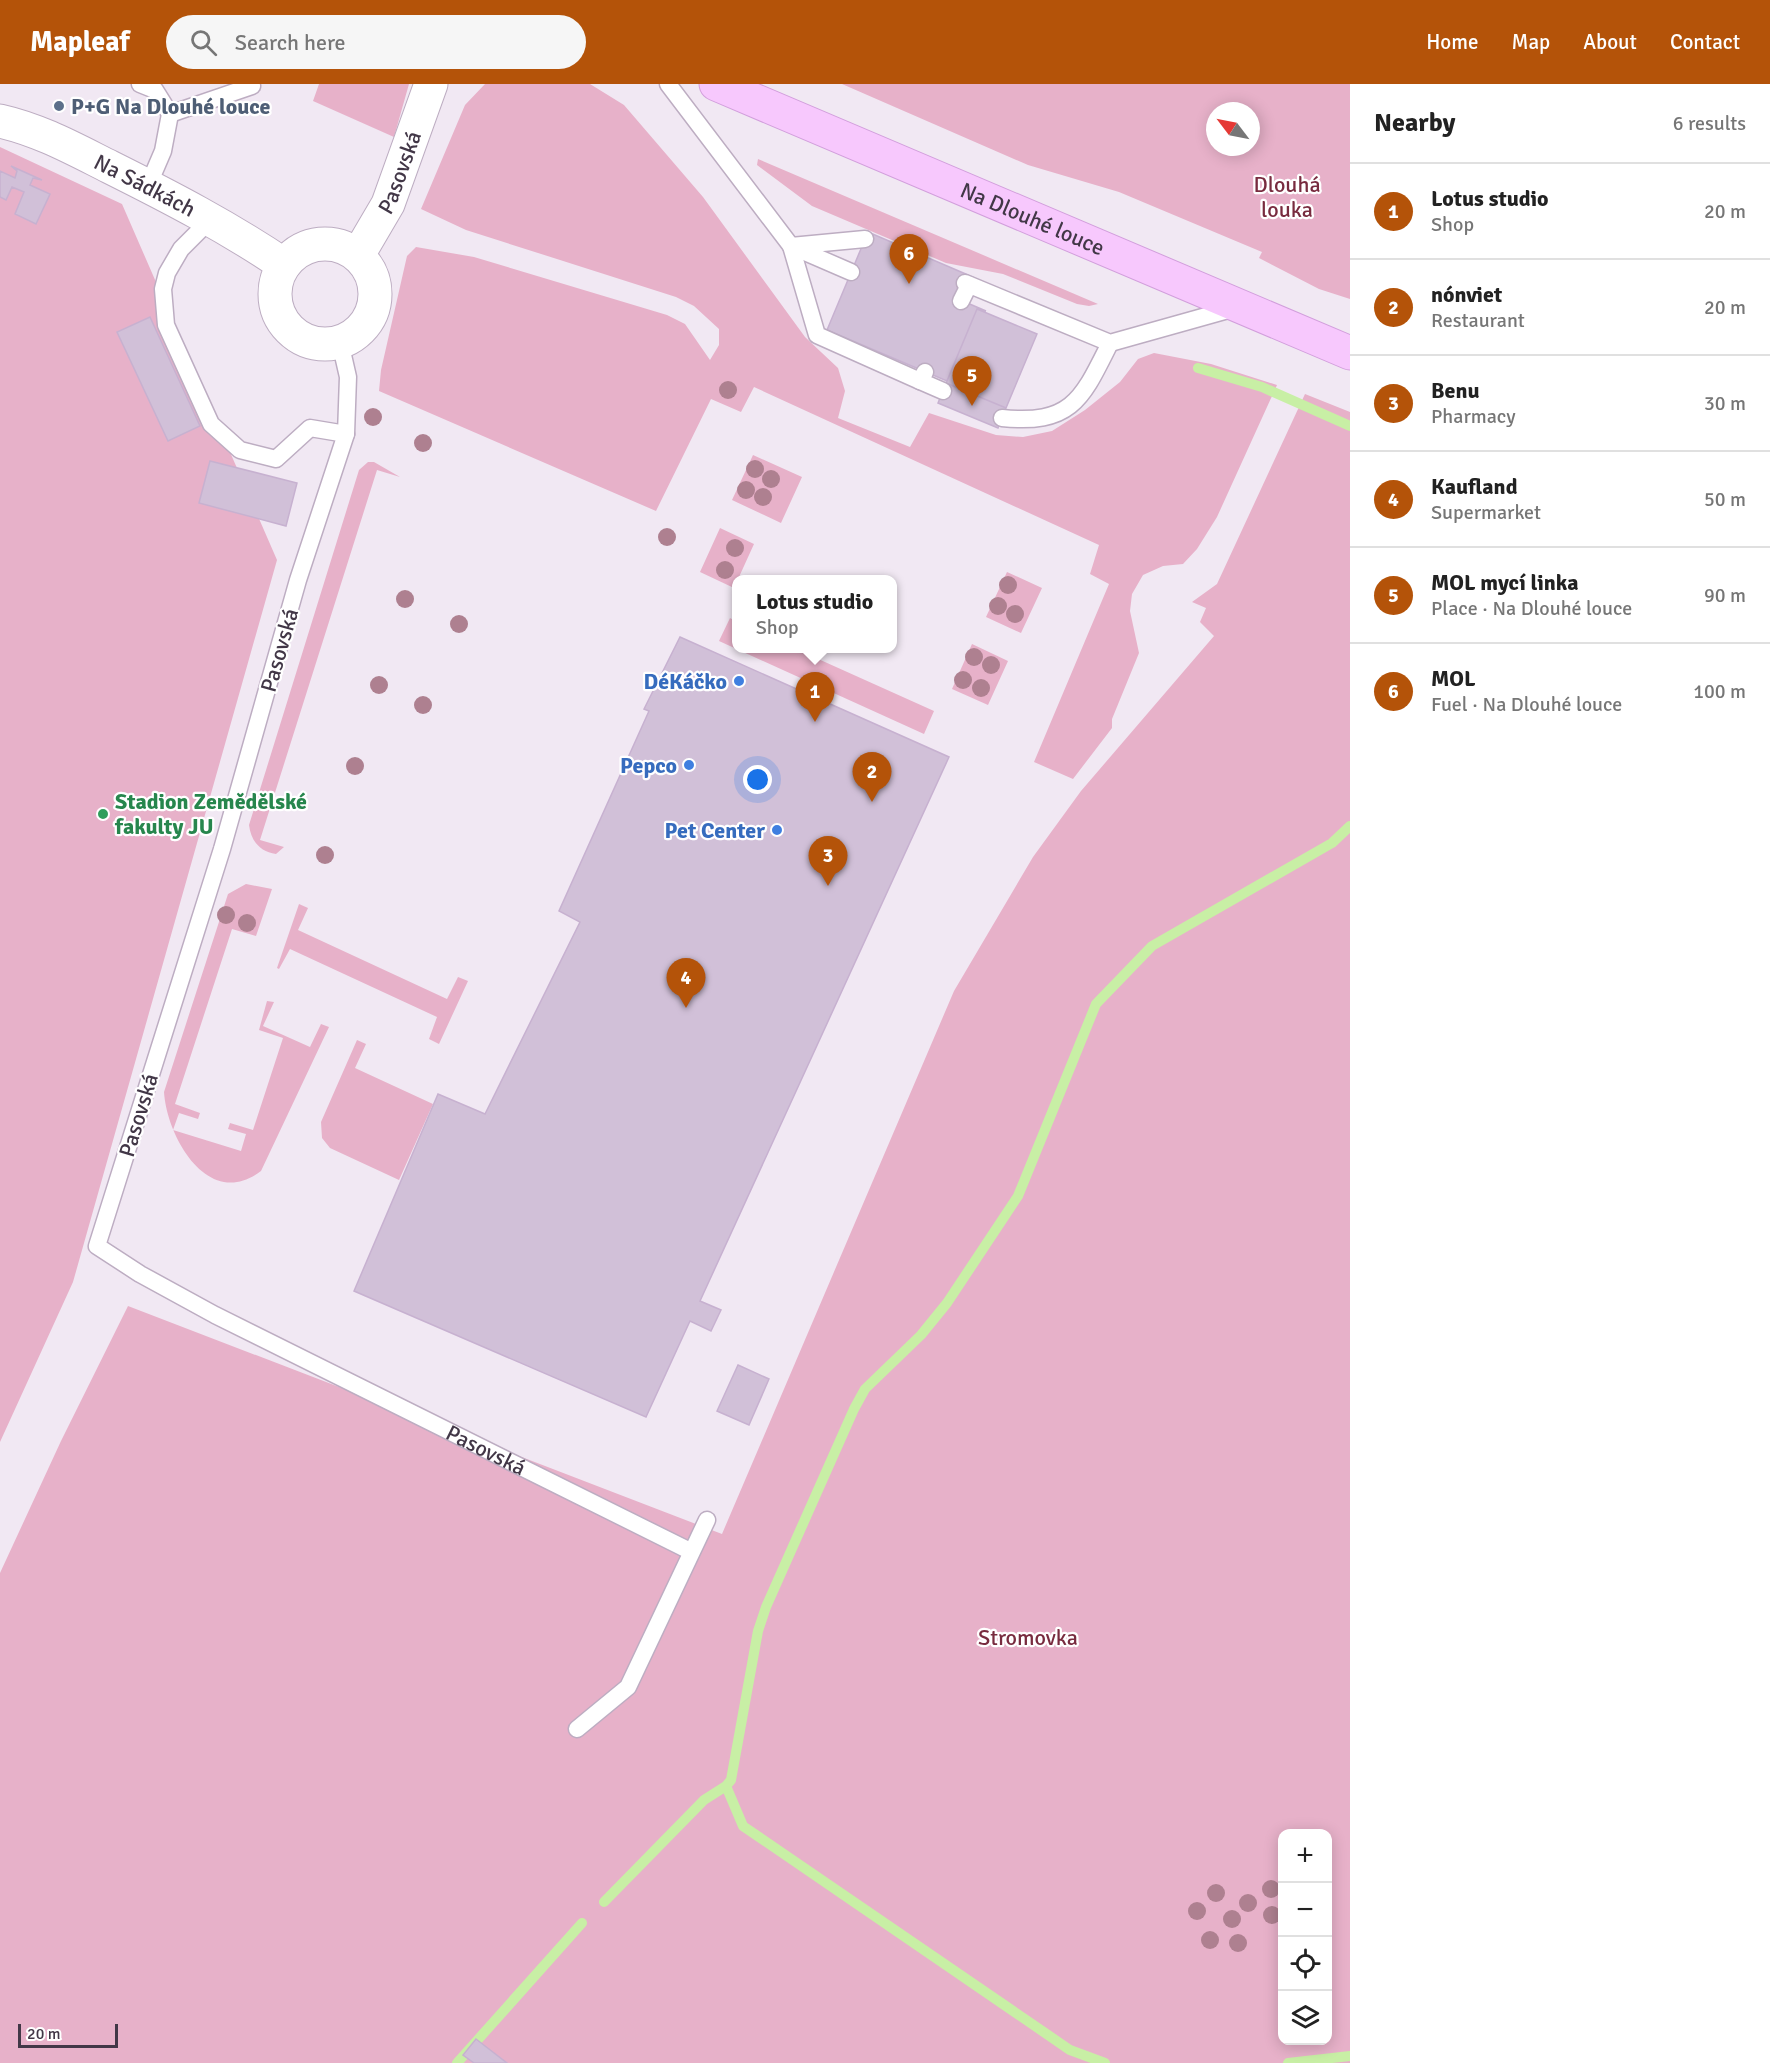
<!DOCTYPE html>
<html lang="en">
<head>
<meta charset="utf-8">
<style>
	:root { --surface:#fff; --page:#f6f6f6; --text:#222; --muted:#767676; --line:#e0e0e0; --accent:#b45309 }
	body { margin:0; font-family:Signika,sans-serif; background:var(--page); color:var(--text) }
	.controls { position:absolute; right:18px; bottom:18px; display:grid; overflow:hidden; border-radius:12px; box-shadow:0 3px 15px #0003 }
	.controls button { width:54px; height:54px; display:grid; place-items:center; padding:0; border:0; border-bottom:2px solid var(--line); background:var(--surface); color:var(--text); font:30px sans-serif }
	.compass { position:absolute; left:1206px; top:18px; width:54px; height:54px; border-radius:50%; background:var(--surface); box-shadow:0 3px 15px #0003; rotate:302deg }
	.scale { position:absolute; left:18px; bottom:15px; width:100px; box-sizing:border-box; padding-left:6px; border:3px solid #423747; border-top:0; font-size:16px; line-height:21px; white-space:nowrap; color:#423747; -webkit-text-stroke:4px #fff; paint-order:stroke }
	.you { position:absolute; left:758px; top:696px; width:21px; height:21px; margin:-15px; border:4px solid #fff; border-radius:50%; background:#1a73e8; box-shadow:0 0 0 9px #1a73e833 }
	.badge { display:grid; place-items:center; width:39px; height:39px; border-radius:50%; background:var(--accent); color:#fff; font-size:20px; font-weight:700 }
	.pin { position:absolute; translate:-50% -50px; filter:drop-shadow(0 2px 3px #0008) }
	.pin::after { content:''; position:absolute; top:32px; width:21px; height:18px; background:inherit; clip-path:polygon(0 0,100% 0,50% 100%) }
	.popup { position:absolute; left:732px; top:491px; width:165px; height:78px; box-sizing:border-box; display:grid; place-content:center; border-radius:12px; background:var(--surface); filter:drop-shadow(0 2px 4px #0005); font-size:20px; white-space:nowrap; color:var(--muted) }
	.popup b { font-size:22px; color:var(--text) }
	.popup::after { content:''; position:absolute; left:50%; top:100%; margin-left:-12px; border:12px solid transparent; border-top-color:var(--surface) }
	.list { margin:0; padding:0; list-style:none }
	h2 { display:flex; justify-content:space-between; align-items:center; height:78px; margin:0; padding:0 24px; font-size:26px }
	h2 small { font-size:20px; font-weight:400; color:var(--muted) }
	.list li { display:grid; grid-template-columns:39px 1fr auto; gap:18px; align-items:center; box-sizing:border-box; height:96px; padding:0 24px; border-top:2px solid var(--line) }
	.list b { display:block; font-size:22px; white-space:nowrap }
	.list p { margin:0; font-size:20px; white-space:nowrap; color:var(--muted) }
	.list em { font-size:20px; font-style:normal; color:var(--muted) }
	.icon { flex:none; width:33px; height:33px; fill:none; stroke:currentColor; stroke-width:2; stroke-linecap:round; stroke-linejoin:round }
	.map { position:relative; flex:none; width:1350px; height:1979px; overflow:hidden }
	header { display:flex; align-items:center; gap:36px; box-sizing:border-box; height:84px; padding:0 30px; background:var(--accent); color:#fff }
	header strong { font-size:28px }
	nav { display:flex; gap:33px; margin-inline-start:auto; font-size:21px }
	.search { width:420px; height:54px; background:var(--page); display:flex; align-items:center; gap:15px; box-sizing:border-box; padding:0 21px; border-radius:33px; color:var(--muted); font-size:22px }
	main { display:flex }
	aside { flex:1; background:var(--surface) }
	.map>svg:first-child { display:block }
	.green { fill:#e7b1c9; fill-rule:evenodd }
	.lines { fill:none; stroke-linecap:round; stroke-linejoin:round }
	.stream { stroke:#c8efa5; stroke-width:10 }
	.building { fill:#d1c0d8; stroke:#c7b1d0; stroke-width:1.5 }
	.lane-casing { stroke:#bdadc2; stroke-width:19 }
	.street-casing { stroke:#bdadc2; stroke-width:35 }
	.secondary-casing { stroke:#d29fdc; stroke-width:35 }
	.lane { stroke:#fff; stroke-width:16 }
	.street { stroke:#fff; stroke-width:33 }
	.secondary { stroke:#f7c8fd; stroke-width:33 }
	.tree { fill:#ae8090 }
	.service-dot { fill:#5c6f8a; stroke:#fff; stroke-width:2 }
	.shop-dot { fill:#3f7fe0; stroke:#fff; stroke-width:2 }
	.leisure-dot { fill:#2e9e5b; stroke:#fff; stroke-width:2 }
	.labels { text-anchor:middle; stroke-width:4.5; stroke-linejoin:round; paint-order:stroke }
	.service-label { font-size:22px; font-weight:bold; fill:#4e5e75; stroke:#fff; text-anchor:start }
	.street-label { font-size:22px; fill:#423747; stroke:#fff }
	.park-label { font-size:22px; fill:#782b3f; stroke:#fff }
	.shop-label { font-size:22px; font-weight:bold; fill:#366cbe; stroke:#fff; text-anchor:end }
	.leisure-label { font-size:22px; font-weight:bold; fill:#27864d; stroke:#fff; text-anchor:start }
</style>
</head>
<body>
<header>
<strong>Mapleaf</strong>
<div class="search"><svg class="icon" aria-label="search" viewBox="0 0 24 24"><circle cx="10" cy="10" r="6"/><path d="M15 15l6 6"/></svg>Search here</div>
<nav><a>Home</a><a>Map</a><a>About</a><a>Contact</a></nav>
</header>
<main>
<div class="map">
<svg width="1350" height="1979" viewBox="0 0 1350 1979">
	<rect width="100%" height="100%" fill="#f1e8f3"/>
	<path class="green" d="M319,0H409L394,53L313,17Z
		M485,0H590L624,21L703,113L805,253L838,284L845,307L838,334L910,363L929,329L996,351L1023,353L1052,347L1085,326L1120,298L1138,275L1154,269L1211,280L1277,301L1217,433L1197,465L1183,480L1163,482L1143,491L1132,510L1130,527L1139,569L1112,635V644L1073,695L1034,678L1109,500L1090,490L1099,461L754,303L741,328L711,315L656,427L379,307L381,286L407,172L416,163L474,173L667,231L685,240L710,276L719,261V245L694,222L676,213L466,146L421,125L465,21Z
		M842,0H1350V215L1319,205L1259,174L1262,168L1119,108L1028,81ZM1215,27H1251V63H1215Z
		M0,63L122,120L277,476L73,1198L0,1358Z
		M758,75L1098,220L1089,222L1077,220L1003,190L946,179L812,122L757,81Z
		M1305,310L1350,328V1979H0V1489L61,1357L128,1222L722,1450L954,907L1033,773L1081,707L1214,552L1200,538L1206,524L1192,518L1217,500ZM1282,1750H1328V1956H1282Z
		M753,371L802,393L781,439L732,416Z
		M368,378H374L400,393L377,386L260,756L284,763L276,770C260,768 251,757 249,741L359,386Z
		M720,444L754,460L734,504L700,488Z
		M1007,488L1042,504L1021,549L986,533Z
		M730,534L737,538V564L796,565L934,627L924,650L719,557Z
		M972,560L1008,577L988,621L952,605Z
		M246,800L272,805L256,852L232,845L175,1020L200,1029L198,1035L179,1029L173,1046L241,1067L246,1050L228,1045L230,1039L253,1046L283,954L259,946L267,917L274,918L263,942L310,963L321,940L329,943L261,1087C209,1127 167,1054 164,1008L228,810Z
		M299,820L308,824L298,846L447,915L458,893L468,897L439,960L429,955L437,933L290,865L279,885L277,884Z
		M357,956L366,960L355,984L433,1020L399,1096L330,1064L322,1054L321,1038Z"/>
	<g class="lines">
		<path class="stream" d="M1198,284L1262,303L1350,342
			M726,1702L743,1742L1070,1966L1105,1979
			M604,1818L704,1716L726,1702L731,1696L758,1547L766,1523L854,1325L865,1305L921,1251L947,1219L1018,1112L1096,920L1152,862L1332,759L1350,742
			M457,1979L582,1839
			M1288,1979L1350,1972"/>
	</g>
	<path class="building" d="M11,82L42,96L33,94L30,101L50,110L36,140L15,130L24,108L12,103L6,116L0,113V87L15,94L17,87Z
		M868,148L968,191L958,215L986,227L977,225L947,297L827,246Z
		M977,225L1037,250L1006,324L946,299Z
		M150,233L200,342L168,357L117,248Z
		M946,299L1006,324L998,344L938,319Z
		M210,377L297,399L286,442L199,419Z
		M680,553L949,673L700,1217L721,1226L711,1247L690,1237L646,1333L354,1207L438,1010L485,1030L580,838L559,827L649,627L644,625Z
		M738,1281L769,1295L749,1341L717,1327Z
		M476,1955L507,1979H474L463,1971Z"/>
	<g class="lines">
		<g class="lane-casing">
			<g id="lane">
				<path d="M140,0L155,6L170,30L163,67L148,102"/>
				<path d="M668,0L791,162L851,188"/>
				<path d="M170,30L252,2"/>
				<path d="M211,135L181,165L167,189L163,205L166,241L211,340L240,366L276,375L310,344L346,350"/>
				<path d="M865,155L791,162L817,251L920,297L925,288"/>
				<path d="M965,199L1110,259L1235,224"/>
				<path d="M961,217L969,201"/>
				<path id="s1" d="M340,258L348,293L346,350L298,496L222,765L97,1162L140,1190L215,1231L690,1467"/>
				<path d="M920,297L943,307"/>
				<path d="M1002,334C1072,341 1082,315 1110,259"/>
				<path d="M577,1645L628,1603L707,1436"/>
			</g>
		</g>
		<g class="street-casing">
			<g id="street">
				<path id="s2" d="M0,37C40,46 74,65 110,83C170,113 228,143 284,181"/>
				<circle cx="325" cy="210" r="50"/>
				<path id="s3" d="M358,171L388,120L431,0"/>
			</g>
		</g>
		<g class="secondary-casing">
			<g id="secondary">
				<path id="s4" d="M716,0L1350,269"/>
			</g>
		</g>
		<use href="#lane" class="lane"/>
		<use href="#street" class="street"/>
		<use href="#secondary" class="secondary"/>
	</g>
	<g class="tree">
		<circle cx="728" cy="306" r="9"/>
		<circle cx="373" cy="333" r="9"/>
		<circle cx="423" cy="359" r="9"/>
		<circle cx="755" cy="385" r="9"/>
		<circle cx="771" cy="395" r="9"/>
		<circle cx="746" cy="406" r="9"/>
		<circle cx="763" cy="413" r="9"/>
		<circle cx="667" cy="453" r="9"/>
		<circle cx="735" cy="464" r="9"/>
		<circle cx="725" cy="486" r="9"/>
		<circle cx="1008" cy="501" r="9"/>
		<circle cx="405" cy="515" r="9"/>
		<circle cx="998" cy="522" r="9"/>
		<circle cx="1015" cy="530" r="9"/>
		<circle cx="459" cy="540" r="9"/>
		<circle cx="974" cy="573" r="9"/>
		<circle cx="991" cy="581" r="9"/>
		<circle cx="963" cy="596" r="9"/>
		<circle cx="379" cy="601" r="9"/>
		<circle cx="981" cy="604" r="9"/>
		<circle cx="423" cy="621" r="9"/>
		<circle cx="355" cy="682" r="9"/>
		<circle cx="325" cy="771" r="9"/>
		<circle cx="226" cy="831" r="9"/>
		<circle cx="247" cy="839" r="9"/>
		<circle cx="1271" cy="1805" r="9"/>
		<circle cx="1216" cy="1809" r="9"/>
		<circle cx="1248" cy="1819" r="9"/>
		<circle cx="1197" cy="1827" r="9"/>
		<circle cx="1272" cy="1831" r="9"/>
		<circle cx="1232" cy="1835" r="9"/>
		<circle cx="1210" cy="1856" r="9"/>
		<circle cx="1238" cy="1859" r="9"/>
	</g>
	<circle class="service-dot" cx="59" cy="22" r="6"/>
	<g class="shop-dot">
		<circle cx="739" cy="597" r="6"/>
		<circle cx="689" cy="681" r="6"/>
		<circle cx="777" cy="746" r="6"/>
	</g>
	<circle class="leisure-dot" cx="103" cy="730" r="6"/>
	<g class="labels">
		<g class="service-label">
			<text x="71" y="30">P+G Na Dlouhé louce</text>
		</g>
		<g class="street-label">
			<text dy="8" stroke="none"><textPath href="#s3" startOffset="93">Pasovská</textPath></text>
			<text dy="8" stroke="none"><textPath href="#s2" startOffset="159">Na Sádkách</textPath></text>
			<text dy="8" stroke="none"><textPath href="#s4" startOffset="344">Na Dlouhé louce</textPath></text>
			<text transform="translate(279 566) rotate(-74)" y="8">Pasovská</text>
			<text transform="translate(138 1031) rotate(-73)" y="8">Pasovská</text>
			<text dy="8" stroke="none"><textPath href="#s1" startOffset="1382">Pasovská</textPath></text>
		</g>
		<g class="park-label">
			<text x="1287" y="108">Dlouhá<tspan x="1287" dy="25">louka</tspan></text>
			<text x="1028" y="1561">Stromovka</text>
		</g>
		<g class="shop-label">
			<text x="727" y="605">DéKáčko</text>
			<text x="677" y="689">Pepco</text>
			<text x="765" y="754">Pet Center</text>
		</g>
		<g class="leisure-label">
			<text x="115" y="725">Stadion Zemědělské<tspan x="115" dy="25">fakulty JU</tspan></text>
		</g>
	</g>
</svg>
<div class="controls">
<button>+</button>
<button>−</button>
<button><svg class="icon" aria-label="locate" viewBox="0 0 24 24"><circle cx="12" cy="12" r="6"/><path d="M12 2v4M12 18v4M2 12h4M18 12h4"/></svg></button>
<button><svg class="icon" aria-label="layers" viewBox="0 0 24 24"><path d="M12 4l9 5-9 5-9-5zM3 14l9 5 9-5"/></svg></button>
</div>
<svg class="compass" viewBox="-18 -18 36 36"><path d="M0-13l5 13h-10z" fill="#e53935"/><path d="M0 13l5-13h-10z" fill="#767676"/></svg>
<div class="scale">20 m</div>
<div class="you"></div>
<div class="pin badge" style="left:815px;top:638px">1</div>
<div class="popup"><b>Lotus studio</b>Shop</div>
<div class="pin badge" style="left:872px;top:718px">2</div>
<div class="pin badge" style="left:828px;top:802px">3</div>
<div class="pin badge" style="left:686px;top:924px">4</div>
<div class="pin badge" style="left:972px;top:322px">5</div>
<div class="pin badge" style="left:909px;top:200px">6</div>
</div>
<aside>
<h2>Nearby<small>6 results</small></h2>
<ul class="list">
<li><span class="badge">1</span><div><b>Lotus studio</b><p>Shop</p></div><em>20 m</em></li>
<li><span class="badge">2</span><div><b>nónviet</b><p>Restaurant</p></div><em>20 m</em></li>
<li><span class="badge">3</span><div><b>Benu</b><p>Pharmacy</p></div><em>30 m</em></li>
<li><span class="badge">4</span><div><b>Kaufland</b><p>Supermarket</p></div><em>50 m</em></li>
<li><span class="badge">5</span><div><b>MOL mycí linka</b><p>Place · Na Dlouhé louce</p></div><em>90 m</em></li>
<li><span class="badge">6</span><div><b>MOL</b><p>Fuel · Na Dlouhé louce</p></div><em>100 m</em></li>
</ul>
</aside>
</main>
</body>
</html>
